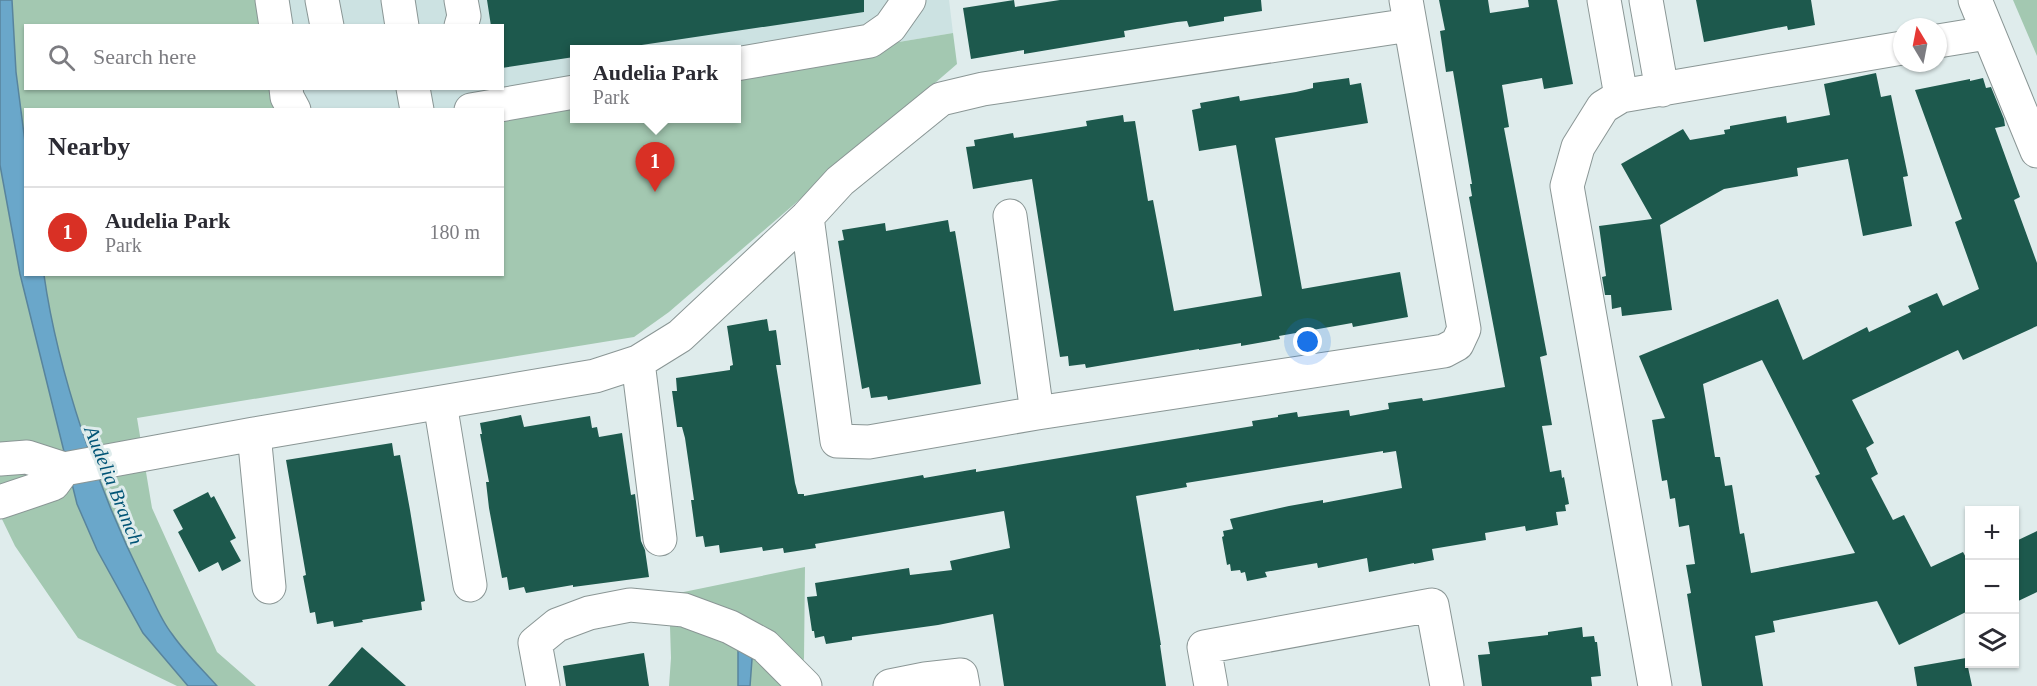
<!DOCTYPE html>
<html lang="en">
<head>
<meta charset="utf-8">
<style>
	:root { --surface:#fff; --page:#f2f2f3; --text:#2b2b33; --muted:#7c7c81; --line:#e1e1e2; --accent:#d93025 }
	body { margin:0; font-family:"Times New Roman",serif; background:var(--page); color:var(--text) }
	.controls { position:absolute; right:18px; bottom:18px; display:grid; overflow:hidden; border-radius:0px; box-shadow:0 2px 4px #0004 }
	.controls button { width:54px; height:54px; display:grid; place-items:center; padding:0; border:0; border-bottom:2px solid var(--line); background:var(--surface); color:var(--text); font:30px sans-serif }
	.compass { position:absolute; left:1893px; top:18px; width:54px; height:54px; border-radius:50%; background:var(--surface); box-shadow:0 2px 4px #0004; rotate:350deg }
	.you { position:absolute; left:1308px; top:342px; width:21px; height:21px; margin:-15px; border:4px solid #fff; border-radius:50%; background:#1a73e8; box-shadow:0 0 0 9px #1a73e833 }
	.badge { display:grid; place-items:center; width:39px; height:39px; border-radius:50%; background:var(--accent); color:#fff; font-size:20px; font-weight:700 }
	.pin { position:absolute; translate:-50% -50px; filter:drop-shadow(0 2px 3px #0008) }
	.pin::after { content:''; position:absolute; top:32px; width:21px; height:18px; background:inherit; clip-path:polygon(0 0,100% 0,50% 100%) }
	.popup { position:absolute; left:570px; top:45px; width:171px; height:78px; box-sizing:border-box; display:grid; place-content:center; border-radius:0px; background:var(--surface); filter:drop-shadow(0 2px 4px #0005); font-size:20px; white-space:nowrap; color:var(--muted) }
	.popup b { font-size:22px; color:var(--text) }
	.popup::after { content:''; position:absolute; left:50%; top:100%; margin-left:-12px; border:12px solid transparent; border-top-color:var(--surface) }
	.list { margin:0; padding:0; list-style:none }
	h2 { display:flex; justify-content:space-between; align-items:center; height:78px; margin:0; padding:0 24px; font-size:26px }
	h2 small { font-size:20px; font-weight:400; color:var(--muted) }
	.list li { display:grid; grid-template-columns:39px 1fr auto; gap:18px; align-items:center; box-sizing:border-box; height:90px; padding:0 24px; border-top:2px solid var(--line) }
	.list b { display:block; font-size:22px; white-space:nowrap }
	.list p { margin:0; font-size:20px; white-space:nowrap; color:var(--muted) }
	.list em { font-size:20px; font-style:normal; color:var(--muted) }
	.icon { flex:none; width:33px; height:33px; fill:none; stroke:currentColor; stroke-width:2; stroke-linecap:round; stroke-linejoin:round }
	.map { position:relative; flex:none; width:2037px; height:686px; overflow:hidden }
	.search { position:absolute; background:var(--surface); box-shadow:0 2px 4px #0004; left:24px; top:24px; width:480px; height:66px; display:flex; align-items:center; gap:15px; box-sizing:border-box; padding:0 21px; border-radius:0px; color:var(--muted); font-size:22px }
	.panel { position:absolute; background:var(--surface); box-shadow:0 2px 4px #0004; left:24px; top:108px; width:480px; height:168px; border-radius:0px }
	.map>svg:first-child { display:block }
	.built { fill:#cce2e2 }
	.green { fill:#a3c8b1 }
	.water { fill:#6aa7ca; stroke:#58849d; stroke-width:1.5 }
	.building { fill:#1d594d; fill-rule:evenodd }
	.lines { fill:none; stroke-linecap:round; stroke-linejoin:round }
	.minor-casing { stroke:#8a9695; stroke-width:35 }
	.minor { stroke:#fff; stroke-width:33 }
	.labels { text-anchor:middle; stroke-width:6; stroke-linejoin:round; paint-order:stroke }
	.water-label { font-size:20px; font-style:italic; fill:#005476; stroke:#dfecec }
</style>
</head>
<body>
<div class="map">
<svg width="2037" height="686" viewBox="0 0 2037 686">
	<rect width="100%" height="100%" fill="#dfecec"/>
	<path class="built" d="M272,0H949L953,33L736,69V50H574V96L490,109H295L285,89L502,88V26L275,25Z"/>
	<path class="green" d="M0,0H272L275,25L26,26V88L285,89L295,109L26,110V274H502V110L574,96V118H736V69L953,33L957,64L669,312L634,337L137,418L152,508L217,652L256,686H177L78,638L15,546L0,515Z
		M2013,0H2037V56Z
		M805,567L804,658L798,686H669L671,658L669,595Z"/>
	<path class="water" d="M0,0H12L16,72L25,142L26,274L44,275C58,374 99,492 144,582C153,599 160,619 172,634C185,653 202,669 217,686H188L143,633L97,550L77,504L20,274L0,165Z
		M738,637L753,646L750,686H738Z"/>
	<path class="building" d="M487,0H864V12L635,46V48L623,50H574V57L502,68V26H491Z
		M1014,0L1015,7L1060,0H1261L1262,11L1224,17V21L1189,27L1187,21L1177,22L1124,31L1125,37L1024,54V50L971,59L963,8Z
		M1439,0H1488L1490,13L1529,7L1528,0H1557L1573,84L1544,89L1542,78L1502,85L1509,127L1504,128L1547,355L1540,357L1552,425L1542,426L1550,472L1561,470L1562,478L1564,477L1569,504L1565,505L1566,511L1556,512L1558,525L1526,531L1525,526L1485,533L1486,540L1432,549L1434,560L1414,564V563L1369,572L1367,558L1318,568L1317,563L1265,572L1267,577L1247,581L1245,572L1241,573L1240,570L1231,571L1230,564L1227,565L1222,537L1224,536L1223,531L1233,529L1230,519L1289,506L1323,500V503L1402,488L1396,451L1383,453V451L1186,483L1187,487L1136,496L1161,645H1160L1166,686H1004L993,614L938,625L852,637V640L826,644L824,636L815,638L814,631H812L807,597L817,596L815,583L909,568L910,575L952,570L950,561L1010,548L1004,511L815,544L816,548L784,553L783,548L763,551L762,547L720,553L719,545L705,547L703,536L696,537L691,500H694L685,438L682,427H677L672,391H677L676,378L730,370V366L733,365L727,326L767,319L769,331L776,330L781,365H776L795,483L798,494H804V496L923,475L924,478L976,469V472L1253,426L1252,421L1278,417V415L1297,412L1298,417L1349,410L1350,416L1389,409L1388,403L1422,398L1423,401L1505,387L1469,197L1472,196L1470,184H1472L1453,71L1446,72L1440,31L1445,30Z
		M1696,0H1811L1815,25L1788,30L1787,26L1704,42Z
		M1876,73L1881,97L1891,95L1908,176L1903,177L1912,226L1863,236L1848,159L1797,168L1798,176L1724,189L1660,225L1672,310L1622,316L1621,307L1612,309L1611,295H1605L1602,277L1606,276L1599,226L1652,219L1621,164L1683,129L1690,140L1725,134L1724,130L1730,129V126L1786,116L1787,123L1830,115L1824,84Z
		M1349,78L1350,85L1361,83L1368,123L1275,138L1302,289L1400,272L1408,317L1353,327L1352,323L1279,336L1280,339L1241,346V343L1199,350V349L1086,368L1085,364L1069,366L1068,356L1060,357L1032,179L973,189L966,147L975,146L974,140L1013,133L1014,138L1087,126L1086,121L1123,115L1124,122L1135,121L1148,201L1153,200L1174,311L1262,296L1236,145L1199,151L1192,110L1201,108L1200,103L1239,96L1240,101L1296,92L1313,88V83Z
		M1983,78L1986,88L1991,87L2004,119L2005,126L1995,128L2020,197L2014,200L2037,263V326L1963,360L1958,350L1852,400L1874,443L1866,448L1878,474L1871,478L1893,520L1904,515L1931,567L1963,552L1970,565V610L1899,645L1877,601L1773,621L1775,632L1755,636L1763,686H1702L1687,594L1691,593L1686,565L1695,564L1689,525L1679,527L1675,498L1670,499L1667,480L1662,481L1652,420L1665,418L1639,356L1778,299L1803,360L1867,327L1869,332L1911,312L1908,306L1937,293L1943,306L1979,289L1955,222L1962,219L1915,90L1970,79V81ZM1762,360L1820,474L1815,476L1855,553L1751,573L1744,533L1740,534L1732,485L1725,486L1720,457H1715L1703,384Z
		M948,220L950,232L955,231L981,384L888,400L887,396L871,398L869,387L862,389L838,241L844,240L842,230L885,223L886,231Z
		M521,415L524,427L590,416L592,428L597,427L599,437L622,433L631,495L635,494L641,541L645,550L649,577L573,587V585L526,593L524,587L509,590L507,577L502,578L489,508L486,482H489L480,434H482L480,423Z
		M392,443L394,456L400,455L410,510L425,601L421,602L422,610L362,620L363,622L334,627L333,621L317,624L315,612L310,613L303,576L306,575L286,460Z
		M208,492L211,498L214,496L236,538L230,541L241,561L222,571L218,562L199,572L178,532L183,529L173,510Z
		M2037,531V592L2014,603V542Z
		M1582,627L1583,637L1594,636L1595,642H1597L1601,676L1591,677L1592,686H1482L1478,655L1490,654L1488,642L1548,635V632Z
		M362,647L406,686H328Z
		M644,653L649,686H566L563,666Z
		M1966,658L1972,686H1917L1914,667Z"/>
	<g class="lines">
		<g class="minor-casing">
			<path id="minor" d="M272,0L276,26
				M322,0L327,26
				M398,0L402,26
				M461,0L464,16L461,26
				M1604,0L1621,96
				M1646,0L1662,90
				M1975,0L2037,151
				M1938,41L1987,33
				M736,64L870,41L890,27L909,0
				M286,88L287,97L294,110
				M413,88L417,110
				M471,110L574,92
				M1010,216L1037,413
				M807,217L837,441L869,442L1037,413L1444,351L1457,344L1464,329L1406,0
				M638,362L660,539
				M440,403L470,585
				M254,434L269,587
				M0,459L27,457L64,469L254,434L595,376L638,362L680,336L807,217L840,181L941,99L983,89L1410,25
				M0,502L53,484L64,469
				M543,686L535,643L557,625L589,613L630,605L684,610L730,627L765,646L805,686
				M890,686L925,679L961,675L963,686
				M1211,686L1204,647L1432,605L1447,686
				M1655,686L1567,186L1578,147L1603,107L1621,96L1902,48"/>
		</g>
		<use href="#minor" class="minor"/>
	</g>
	<g class="labels">
		<g class="water-label">
			<text transform="translate(114 485) rotate(68)" y="7">Audelia Branch</text>
		</g>
	</g>
</svg>
<div class="controls">
<button>+</button>
<button>−</button>
<button><svg class="icon" aria-label="layers" viewBox="0 0 24 24"><path d="M12 4l9 5-9 5-9-5zM3 14l9 5 9-5"/></svg></button>
</div>
<svg class="compass" viewBox="-18 -18 36 36"><path d="M0-13l5 13h-10z" fill="#e53935"/><path d="M0 13l5-13h-10z" fill="#7c7c81"/></svg>
<div class="you"></div>
<div class="pin badge" style="left:655px;top:192px">1</div>
<div class="popup"><b>Audelia Park</b>Park</div>
<div class="search"><svg class="icon" aria-label="search" viewBox="0 0 24 24"><circle cx="10" cy="10" r="6"/><path d="M15 15l6 6"/></svg>Search here</div>
<section class="panel">
<h2>Nearby<small></small></h2>
<ul class="list">
<li><span class="badge">1</span><div><b>Audelia Park</b><p>Park</p></div><em>180 m</em></li>
</ul>
</section>
</div>
</body>
</html>
